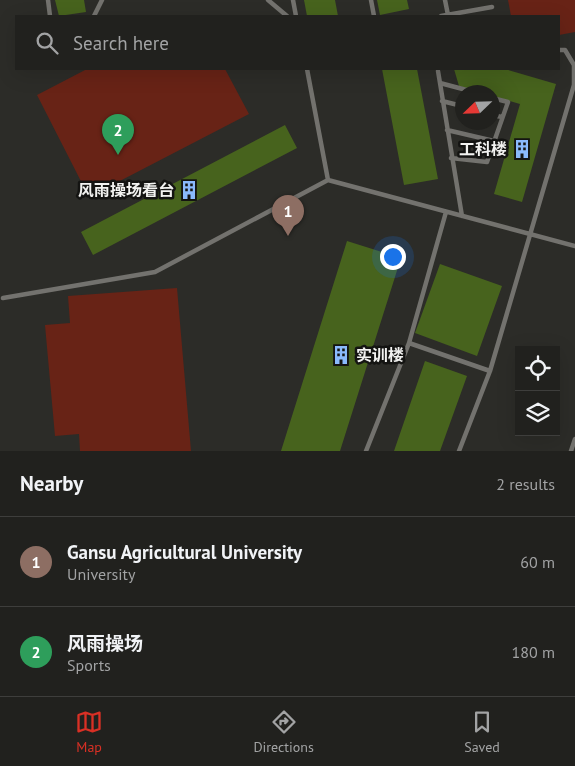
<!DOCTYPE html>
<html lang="en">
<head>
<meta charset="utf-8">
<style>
	:root { --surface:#21211e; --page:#292927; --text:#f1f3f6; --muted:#a2a3a4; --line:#3e3e3c; --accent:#d93025 }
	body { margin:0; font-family:"PT Sans","Noto Sans SC",sans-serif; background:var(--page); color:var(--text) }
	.controls { position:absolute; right:15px; bottom:15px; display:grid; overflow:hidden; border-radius:0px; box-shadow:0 5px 20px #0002 }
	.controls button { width:45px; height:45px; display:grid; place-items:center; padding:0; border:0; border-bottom:1px solid var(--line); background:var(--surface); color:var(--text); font:25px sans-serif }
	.compass { position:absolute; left:455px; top:85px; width:45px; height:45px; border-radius:50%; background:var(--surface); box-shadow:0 5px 20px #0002; rotate:247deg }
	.you { position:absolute; left:392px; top:256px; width:18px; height:18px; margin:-12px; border:4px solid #fff; border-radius:50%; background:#1a73e8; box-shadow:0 0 0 8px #1a73e833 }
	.badge { display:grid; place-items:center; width:32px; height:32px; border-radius:50%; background:var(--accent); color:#fff; font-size:16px; font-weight:700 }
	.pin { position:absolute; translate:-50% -41px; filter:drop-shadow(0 1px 2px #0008) }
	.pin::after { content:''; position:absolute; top:26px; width:18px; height:15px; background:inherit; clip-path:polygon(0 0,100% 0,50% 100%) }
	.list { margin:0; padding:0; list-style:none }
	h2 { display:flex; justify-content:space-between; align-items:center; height:65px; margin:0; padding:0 20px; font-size:21px }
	h2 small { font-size:16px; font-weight:400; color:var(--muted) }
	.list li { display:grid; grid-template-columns:32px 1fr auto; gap:15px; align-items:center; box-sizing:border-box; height:90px; padding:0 20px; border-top:1px solid var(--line) }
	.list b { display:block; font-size:19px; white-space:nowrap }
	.list p { margin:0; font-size:16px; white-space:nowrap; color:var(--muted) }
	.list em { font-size:16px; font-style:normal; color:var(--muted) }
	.icon { flex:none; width:28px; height:28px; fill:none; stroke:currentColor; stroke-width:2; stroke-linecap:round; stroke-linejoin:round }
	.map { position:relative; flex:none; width:575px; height:451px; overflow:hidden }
	.search { position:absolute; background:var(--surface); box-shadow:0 5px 20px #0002; left:15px; right:15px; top:15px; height:55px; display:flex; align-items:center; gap:12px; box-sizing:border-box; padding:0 18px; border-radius:0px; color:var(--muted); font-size:19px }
	.sheet { height:245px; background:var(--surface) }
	nav { display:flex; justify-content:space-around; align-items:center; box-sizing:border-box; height:70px; border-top:1px solid var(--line); background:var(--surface); font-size:14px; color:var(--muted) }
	nav a { display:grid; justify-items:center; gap:2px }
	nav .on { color:var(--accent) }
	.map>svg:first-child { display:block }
	.green { fill:#682316 }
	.building { fill:#47631d }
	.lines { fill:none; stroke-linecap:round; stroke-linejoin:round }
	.lane { stroke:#73726e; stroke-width:4.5 }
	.labels { text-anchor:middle; stroke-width:5; stroke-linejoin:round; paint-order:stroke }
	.poi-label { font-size:16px; font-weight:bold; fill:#f3f3f1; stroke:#141412; text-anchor:end }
</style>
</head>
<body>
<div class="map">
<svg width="575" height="451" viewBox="0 0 575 451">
	<rect width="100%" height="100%" fill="#2c2c28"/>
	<path class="green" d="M508,0H575V32L559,35V16H511Z
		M87,69H225L249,114L89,197L37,95Z
		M177,288L191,451H80L79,434L55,436L45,325L70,323L68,296Z"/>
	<path class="building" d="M55,0H84L86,12L59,16Z
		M304,0H335L338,16H307Z
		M377,0H407L409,9L380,15Z
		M382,69H417L438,179L404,185Z
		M454,69H505L556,84L522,202L494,194L520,104L492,96V92H480L459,86Z
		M285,125L297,148L93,255L81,232Z
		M347,241L401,258L340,451H281Z
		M440,264L502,286L477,356L415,333Z
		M425,361L467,376L440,451H394Z"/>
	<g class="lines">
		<path class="lane" d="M48,0L50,16
			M268,0L287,16
			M293,0L296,16
			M371,0L374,16
			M445,0L448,15
			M94,16L102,0
			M441,16L492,7
			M307,69L328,180
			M438,71L462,216
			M440,83L474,92
			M442,101L462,106
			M492,115L502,117
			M447,130L494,141
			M451,158L487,162L508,102L492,98
			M3,298L155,272L328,180L575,246
			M409,343L490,371
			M366,451L409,343L446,212
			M459,451L490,371L574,85V65L565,50H559
			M571,451L575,439"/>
	</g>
	<defs>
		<g id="building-bare" transform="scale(1.5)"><path d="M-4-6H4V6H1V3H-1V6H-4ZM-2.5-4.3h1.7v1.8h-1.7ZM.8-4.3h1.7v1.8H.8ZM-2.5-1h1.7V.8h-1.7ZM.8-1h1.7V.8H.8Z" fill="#8abafc" stroke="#141412" stroke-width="2.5" paint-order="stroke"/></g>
	</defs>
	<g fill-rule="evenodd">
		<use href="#building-bare" x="522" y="149"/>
		<use href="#building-bare" x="189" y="190"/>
		<use href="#building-bare" x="341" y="355"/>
	</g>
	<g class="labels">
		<g class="poi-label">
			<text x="507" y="155">工科楼</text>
			<text x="174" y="196">风雨操场看台</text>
			<text x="356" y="361" text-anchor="start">实训楼</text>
		</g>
	</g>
</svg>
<div class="controls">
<button><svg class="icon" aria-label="locate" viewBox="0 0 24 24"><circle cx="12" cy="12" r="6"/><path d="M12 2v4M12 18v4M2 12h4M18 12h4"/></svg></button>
<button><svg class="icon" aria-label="layers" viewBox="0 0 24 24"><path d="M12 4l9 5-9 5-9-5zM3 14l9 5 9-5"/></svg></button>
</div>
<svg class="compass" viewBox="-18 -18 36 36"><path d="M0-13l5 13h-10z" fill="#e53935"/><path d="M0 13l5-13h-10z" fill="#a2a3a4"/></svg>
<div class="you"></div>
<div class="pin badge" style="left:288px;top:236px;background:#8d6e63">1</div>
<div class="pin badge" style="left:118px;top:155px;background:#2e9e5b">2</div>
<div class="search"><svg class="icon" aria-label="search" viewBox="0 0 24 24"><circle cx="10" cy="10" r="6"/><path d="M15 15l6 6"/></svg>Search here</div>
</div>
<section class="sheet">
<h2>Nearby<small>2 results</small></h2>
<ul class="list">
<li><span class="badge" style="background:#8d6e63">1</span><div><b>Gansu Agricultural University</b><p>University</p></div><em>60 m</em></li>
<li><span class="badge" style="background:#2e9e5b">2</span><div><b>风雨操场</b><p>Sports</p></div><em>180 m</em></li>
</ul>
</section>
<nav>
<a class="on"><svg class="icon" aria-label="map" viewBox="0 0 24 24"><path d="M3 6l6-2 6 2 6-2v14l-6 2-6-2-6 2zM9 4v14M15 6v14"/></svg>Map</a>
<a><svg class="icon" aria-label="directions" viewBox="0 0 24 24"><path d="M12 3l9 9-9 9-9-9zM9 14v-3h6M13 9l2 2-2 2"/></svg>Directions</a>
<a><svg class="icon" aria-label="saved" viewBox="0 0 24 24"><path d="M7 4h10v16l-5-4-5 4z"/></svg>Saved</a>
</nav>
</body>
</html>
